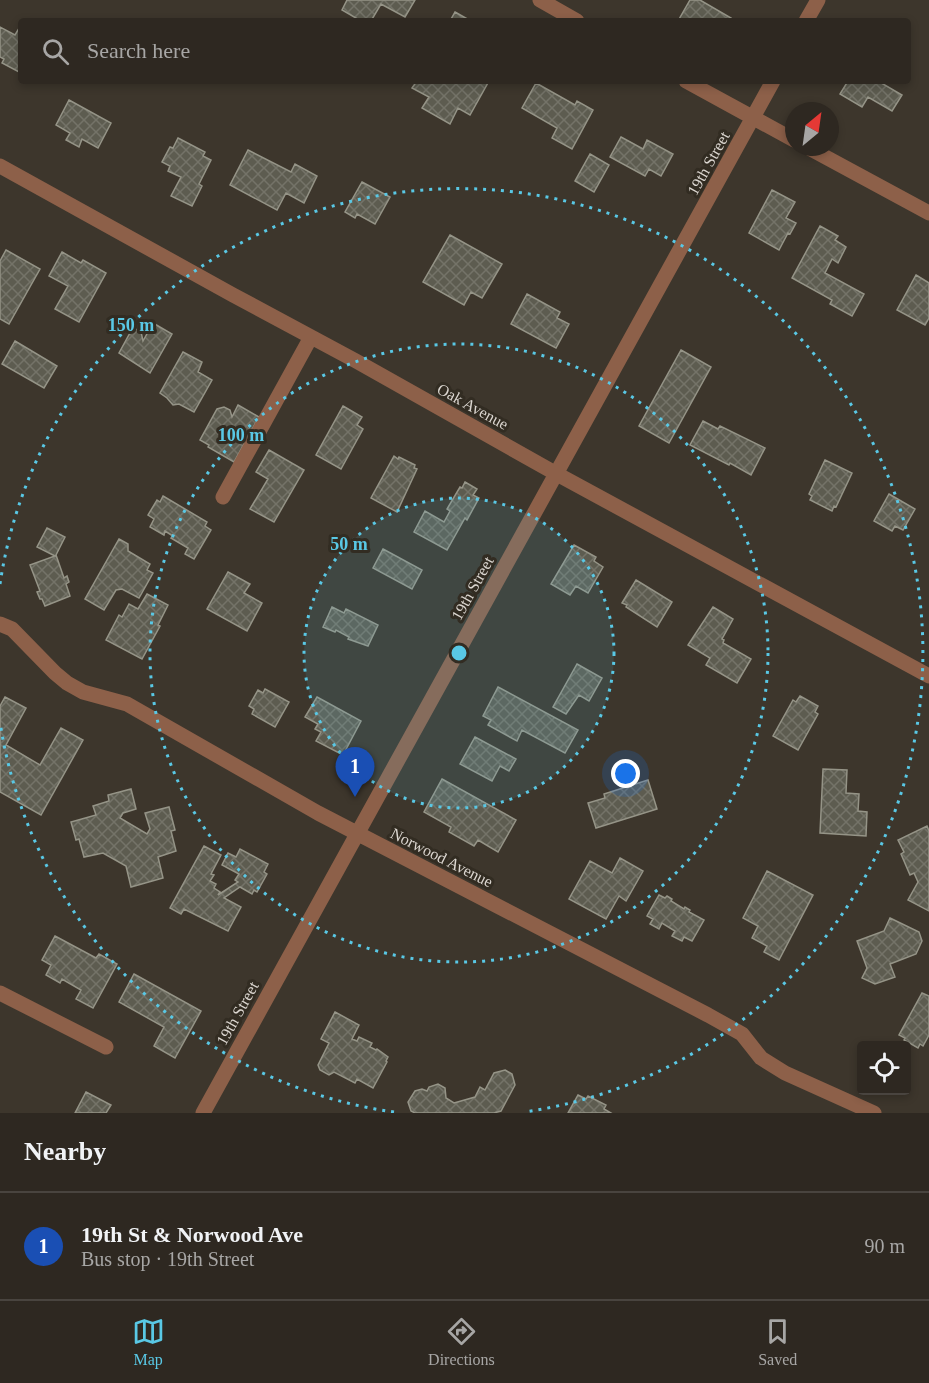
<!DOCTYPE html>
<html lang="en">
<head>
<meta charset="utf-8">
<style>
	:root { --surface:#2e2821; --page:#36302a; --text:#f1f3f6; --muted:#a7a6a5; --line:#49443f; --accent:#59c8e5 }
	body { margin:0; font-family:"Times New Roman",serif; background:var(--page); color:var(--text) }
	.controls { position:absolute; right:18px; bottom:18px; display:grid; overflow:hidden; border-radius:6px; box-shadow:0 3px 9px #0003 }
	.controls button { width:54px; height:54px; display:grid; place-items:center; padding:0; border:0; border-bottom:2px solid var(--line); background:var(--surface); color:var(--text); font:30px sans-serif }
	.compass { position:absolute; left:785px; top:102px; width:54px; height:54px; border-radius:50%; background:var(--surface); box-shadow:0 3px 9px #0003; rotate:29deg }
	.you { position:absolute; left:626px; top:774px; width:21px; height:21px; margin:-15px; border:4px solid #fff; border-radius:50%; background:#1a73e8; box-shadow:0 0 0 9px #1a73e833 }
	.badge { display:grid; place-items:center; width:39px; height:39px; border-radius:50%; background:var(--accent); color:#fff; font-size:20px; font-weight:700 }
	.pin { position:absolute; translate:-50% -50px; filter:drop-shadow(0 2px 3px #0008) }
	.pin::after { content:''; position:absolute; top:32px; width:21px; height:18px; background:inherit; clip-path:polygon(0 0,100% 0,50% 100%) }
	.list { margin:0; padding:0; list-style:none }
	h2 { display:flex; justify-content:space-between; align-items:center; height:78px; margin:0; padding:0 24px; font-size:26px }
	h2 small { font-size:20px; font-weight:400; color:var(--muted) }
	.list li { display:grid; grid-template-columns:39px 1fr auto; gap:18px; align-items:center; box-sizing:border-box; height:108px; padding:0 24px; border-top:2px solid var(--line) }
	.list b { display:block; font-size:22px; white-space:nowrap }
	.list p { margin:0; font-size:20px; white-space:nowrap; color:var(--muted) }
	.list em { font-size:20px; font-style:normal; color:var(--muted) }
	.icon { flex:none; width:33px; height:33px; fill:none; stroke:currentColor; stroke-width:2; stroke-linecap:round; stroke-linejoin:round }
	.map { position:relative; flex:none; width:929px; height:1113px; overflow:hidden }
	.search { position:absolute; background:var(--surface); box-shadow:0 3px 9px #0003; left:18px; right:18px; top:18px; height:66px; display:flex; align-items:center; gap:15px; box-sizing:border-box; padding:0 21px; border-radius:6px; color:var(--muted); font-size:22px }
	.sheet { height:186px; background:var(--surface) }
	nav { display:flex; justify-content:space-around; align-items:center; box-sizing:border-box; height:84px; border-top:2px solid var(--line); background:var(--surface); font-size:16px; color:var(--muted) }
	nav a { display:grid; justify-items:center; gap:3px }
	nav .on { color:var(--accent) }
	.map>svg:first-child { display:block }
	.building { fill:url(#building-cross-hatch); stroke:#959487; stroke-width:1.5 }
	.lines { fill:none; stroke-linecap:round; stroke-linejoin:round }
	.minor { stroke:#8d6049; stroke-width:15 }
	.ring { fill:none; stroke:#59c8e5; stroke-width:3; stroke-dasharray:3 6 }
	.labels { text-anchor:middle; stroke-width:6; stroke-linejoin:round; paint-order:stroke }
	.street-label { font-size:16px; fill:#dbd6d0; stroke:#322c22 }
	.centre { fill:#59c8e5; stroke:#322c22; stroke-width:3 }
	.ring-label { font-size:18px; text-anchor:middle; font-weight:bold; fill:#59c8e5; stroke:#322c22; stroke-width:6; stroke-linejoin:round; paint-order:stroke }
</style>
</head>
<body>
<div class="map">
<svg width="929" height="1113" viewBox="0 0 929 1113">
	<defs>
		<pattern id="building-cross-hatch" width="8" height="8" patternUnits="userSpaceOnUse" patternTransform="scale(1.5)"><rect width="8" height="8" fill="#5d5c50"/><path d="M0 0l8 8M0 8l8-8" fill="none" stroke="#747368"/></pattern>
	</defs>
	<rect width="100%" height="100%" fill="#3d362c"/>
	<path class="building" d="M347,0H415L405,17L381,4L371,21H361L342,10Z
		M690,0H700L731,18L729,21H678Z
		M455,12L471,21H450Z
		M21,25V73L2,63L4,59L0,57V27L15,35Z
		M417,81H489L470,115L458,108L450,124L422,108L429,97L412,88Z
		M848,81H878L902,95L892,111L868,97L862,107L840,94Z
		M536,83L575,105L577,101L593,110L572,149L552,138L557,128L522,108Z
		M69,100L111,123L98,148L82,139L79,147L66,140L70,133L56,125Z
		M621,137L643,149L647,140L673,154L661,176L649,169L645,176L610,157Z
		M178,138L205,152L203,156L211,160L199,184L202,186L192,206L171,196L181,177L168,171L170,166L162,162L170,147L173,148Z
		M248,150L291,172L295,164L317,176L304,203L286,193L277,210L230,185Z
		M590,154L609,165L594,192L575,181Z
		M362,182L390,197L375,224L357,214L355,218L345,212Z
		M772,190L795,202L786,218L796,223L790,234L788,233L779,250L749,233Z
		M820,226L838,236L835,240L846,247L838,263L832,259L825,273L864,294L852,316L830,304L832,300L792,278Z
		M450,235L502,264L482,298L471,292L464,305L423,282Z
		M6,250L40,269L9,324L0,319V261Z
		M62,252L81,263L83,260L106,273L79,322L55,309L68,286L49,276Z
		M916,275L929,283V318L925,325L897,310Z
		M527,294L560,312L557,318L569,324L556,348L511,324Z
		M153,323L172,334L150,373L119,353L131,331L136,329L141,332L143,341Z
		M15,341L57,366L44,388L2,364Z
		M681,350L711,367L669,443L639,426Z
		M183,352L202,362L198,372L212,380L194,412L179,404L173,405L167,398L160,393Z
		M238,405L259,417L234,462L208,447L209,445L200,440L217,409L224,407L230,410L232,417Z
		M343,406L362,417L357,425L363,429L341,469L316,455Z
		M703,421L718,429L720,426L765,448L751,475L730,463L729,465L690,445Z
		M269,450L304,470L274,522L250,509L268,479L256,472Z
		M394,456L398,459L399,457L415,465L414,468L417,469L397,512L371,498Z
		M825,460L852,473L836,507L834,506L832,511L810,500L812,496L809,494Z
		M465,482L477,489L473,495L479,498L467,520L465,518L447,550L414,532L425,511L444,522L450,511L447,509L460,487L462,488Z
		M889,494L915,509L903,530L895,526L892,531L874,521Z
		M163,496L207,522L205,526L211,530L194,559L185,554L188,548L171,538L173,536L165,531L164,535L150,527L154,519L148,515L157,500L160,502Z
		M47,528L65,537L56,555L64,578L67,576L69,582L66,584L70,596L45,606L42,599H40L37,592L40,591L30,565L55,556L37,547Z
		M119,539L128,544V551L150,564L147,570L153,573L139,598L122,589L116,590L104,610L85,599Z
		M574,545L596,557L594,561L603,567L588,593L576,586L570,595L551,584Z
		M383,549L422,570L412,589L373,568Z
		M228,572L250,584L244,593L262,603L247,631L207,609Z
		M636,580L672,602L657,627L626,607L627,605L622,603Z
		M147,594L168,605L158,625L160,626L142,659L106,640L119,615L122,617L129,604L138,609Z
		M332,607L344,613L346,609L378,625L368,646L348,639L349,637L336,630L335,632L323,627Z
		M713,607L733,619L722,639L724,640L723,643L751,659L737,683L706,665L710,658L688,645Z
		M577,664L602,678L589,701L579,695L566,714L553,707Z
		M498,687L578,730L565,753L522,730L517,741L488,725L491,720L483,716Z
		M265,689L289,702L275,727L252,714L254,709L249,706L258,690L263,693Z
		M800,696L818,706L815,712L818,714L798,750L773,736L793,700L796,702Z
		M5,697L26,708L6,745L40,765L61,728L83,740L41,815L0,792V706Z
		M317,697L361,721L343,755L316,741L321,732L315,729L318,724L305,717Z
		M475,737L516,759L509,771L500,766L492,781L460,764Z
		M823,769L847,770L846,793L859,794L858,811L867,812L866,836L820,833Z
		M442,779L516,820L498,852L478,840L474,846L449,832L451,827L424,812Z
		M648,780L657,809L596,828L588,803L605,798L604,794Z
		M131,789L136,809L123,813L120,818L147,834L150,829L145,813L169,807L175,830L171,831L176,851L158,857L163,878L131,887L126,866L103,853L84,857L79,839L76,840L71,822L96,815L93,806L109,801L108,795Z
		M927,826L929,831V911L908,900L918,882L914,873L910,875L901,854L904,852L898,840Z
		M204,846L221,855L211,874L214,875L210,881L216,884L214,888L220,892L218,895L238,882L235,880L239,874L222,865L228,853L236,857L240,849L268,864L264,872L267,874L257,892L254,890L252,894L240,887L224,898L241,907L228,931L184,909L181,914L170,908Z
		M620,858L643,871L626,901L619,896L606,919L569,899L590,861L612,873Z
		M767,871L813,895L779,960L764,952L767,946L752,938L758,926L743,918Z
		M659,895L665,898L667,896L672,899L671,901L684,909L685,907L690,910L689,912L704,920L692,941L684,937L682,941L672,936L675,931L662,923L659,929L650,924L653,919L647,916Z
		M890,918L919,932L922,941L916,954L890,964L895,977L875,984L862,978L867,968L857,941L884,931Z
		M55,936L96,958L99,954L117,964L93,1008L76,999L81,990L62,979L60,983L46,975L51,965L42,960Z
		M134,974L201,1011L175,1058L154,1046L164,1027L119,1002Z
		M922,993L929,996V1035L923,1046L920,1044L918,1048L904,1040L905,1038L899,1035Z
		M335,1012L359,1025L352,1039L357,1041L359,1037L372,1043L370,1047L376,1050L377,1049L388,1057L386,1061L387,1062L373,1088L357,1079L355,1083L334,1072L329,1075L320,1070L318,1065L329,1043L321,1039Z
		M505,1070L512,1074L515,1085L501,1111L494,1113H415L411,1111L408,1102L415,1091L422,1089L427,1091L429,1087L438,1084L445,1088L446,1098L454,1103L475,1097L480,1087L485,1090L494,1073Z
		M86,1092L111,1105L106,1113H75Z
		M578,1095L586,1099L588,1096L606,1105L604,1109L611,1113H568Z"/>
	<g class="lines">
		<path class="minor" d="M540,0L577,21
			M806,21L818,0
			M686,81L794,140
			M807,147L929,213
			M0,166L233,295L356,361L555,473L929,676
			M223,497L311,337
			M0,624L12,629L55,673L67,683L83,692L127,704L318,813L708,1015L742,1034L761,1058L785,1073L874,1113
			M0,993L106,1047
			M203,1113L773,81"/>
	</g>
	<circle cx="459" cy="653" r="155" fill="#59c8e5" fill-opacity=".12"/>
	<g class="ring">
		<circle cx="459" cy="653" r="155"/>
		<circle cx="459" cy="653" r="309"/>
		<path d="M394 1112A464 464 0 0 1 0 722M0 584A464 464 0 1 1 524 1112"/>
	</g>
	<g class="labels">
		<g class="street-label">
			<text transform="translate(708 163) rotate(-61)" y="6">19th Street</text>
			<text transform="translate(473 406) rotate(29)" y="6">Oak Avenue</text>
			<text transform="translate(472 588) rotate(-61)" y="6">19th Street</text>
			<text transform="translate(442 857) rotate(27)" y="6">Norwood Avenue</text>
			<text transform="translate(237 1013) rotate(-61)" y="6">19th Street</text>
		</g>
	</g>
	<circle cx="459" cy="653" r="9" class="centre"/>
	<g class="ring-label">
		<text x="131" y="331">150 m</text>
		<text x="241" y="441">100 m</text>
		<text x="349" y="550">50 m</text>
	</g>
</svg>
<div class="controls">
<button><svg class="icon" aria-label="locate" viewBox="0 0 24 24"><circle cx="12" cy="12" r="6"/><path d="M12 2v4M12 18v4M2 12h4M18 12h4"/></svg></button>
</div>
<svg class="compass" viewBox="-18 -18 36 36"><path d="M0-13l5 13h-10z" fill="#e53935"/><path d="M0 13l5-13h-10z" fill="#a7a6a5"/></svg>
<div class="you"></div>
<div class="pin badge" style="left:355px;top:797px;background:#1a4fb4">1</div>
<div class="search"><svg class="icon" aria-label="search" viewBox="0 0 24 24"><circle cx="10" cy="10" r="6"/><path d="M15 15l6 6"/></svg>Search here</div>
</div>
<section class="sheet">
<h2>Nearby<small></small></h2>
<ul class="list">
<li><span class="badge" style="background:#1a4fb4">1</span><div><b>19th St &amp; Norwood Ave</b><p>Bus stop · 19th Street</p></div><em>90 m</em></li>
</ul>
</section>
<nav>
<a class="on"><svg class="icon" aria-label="map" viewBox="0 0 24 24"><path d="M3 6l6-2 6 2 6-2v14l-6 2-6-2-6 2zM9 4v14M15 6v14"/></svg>Map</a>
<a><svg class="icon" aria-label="directions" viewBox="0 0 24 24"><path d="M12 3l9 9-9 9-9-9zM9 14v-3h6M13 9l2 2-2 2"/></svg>Directions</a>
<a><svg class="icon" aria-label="saved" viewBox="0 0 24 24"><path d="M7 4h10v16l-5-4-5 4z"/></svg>Saved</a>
</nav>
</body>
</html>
